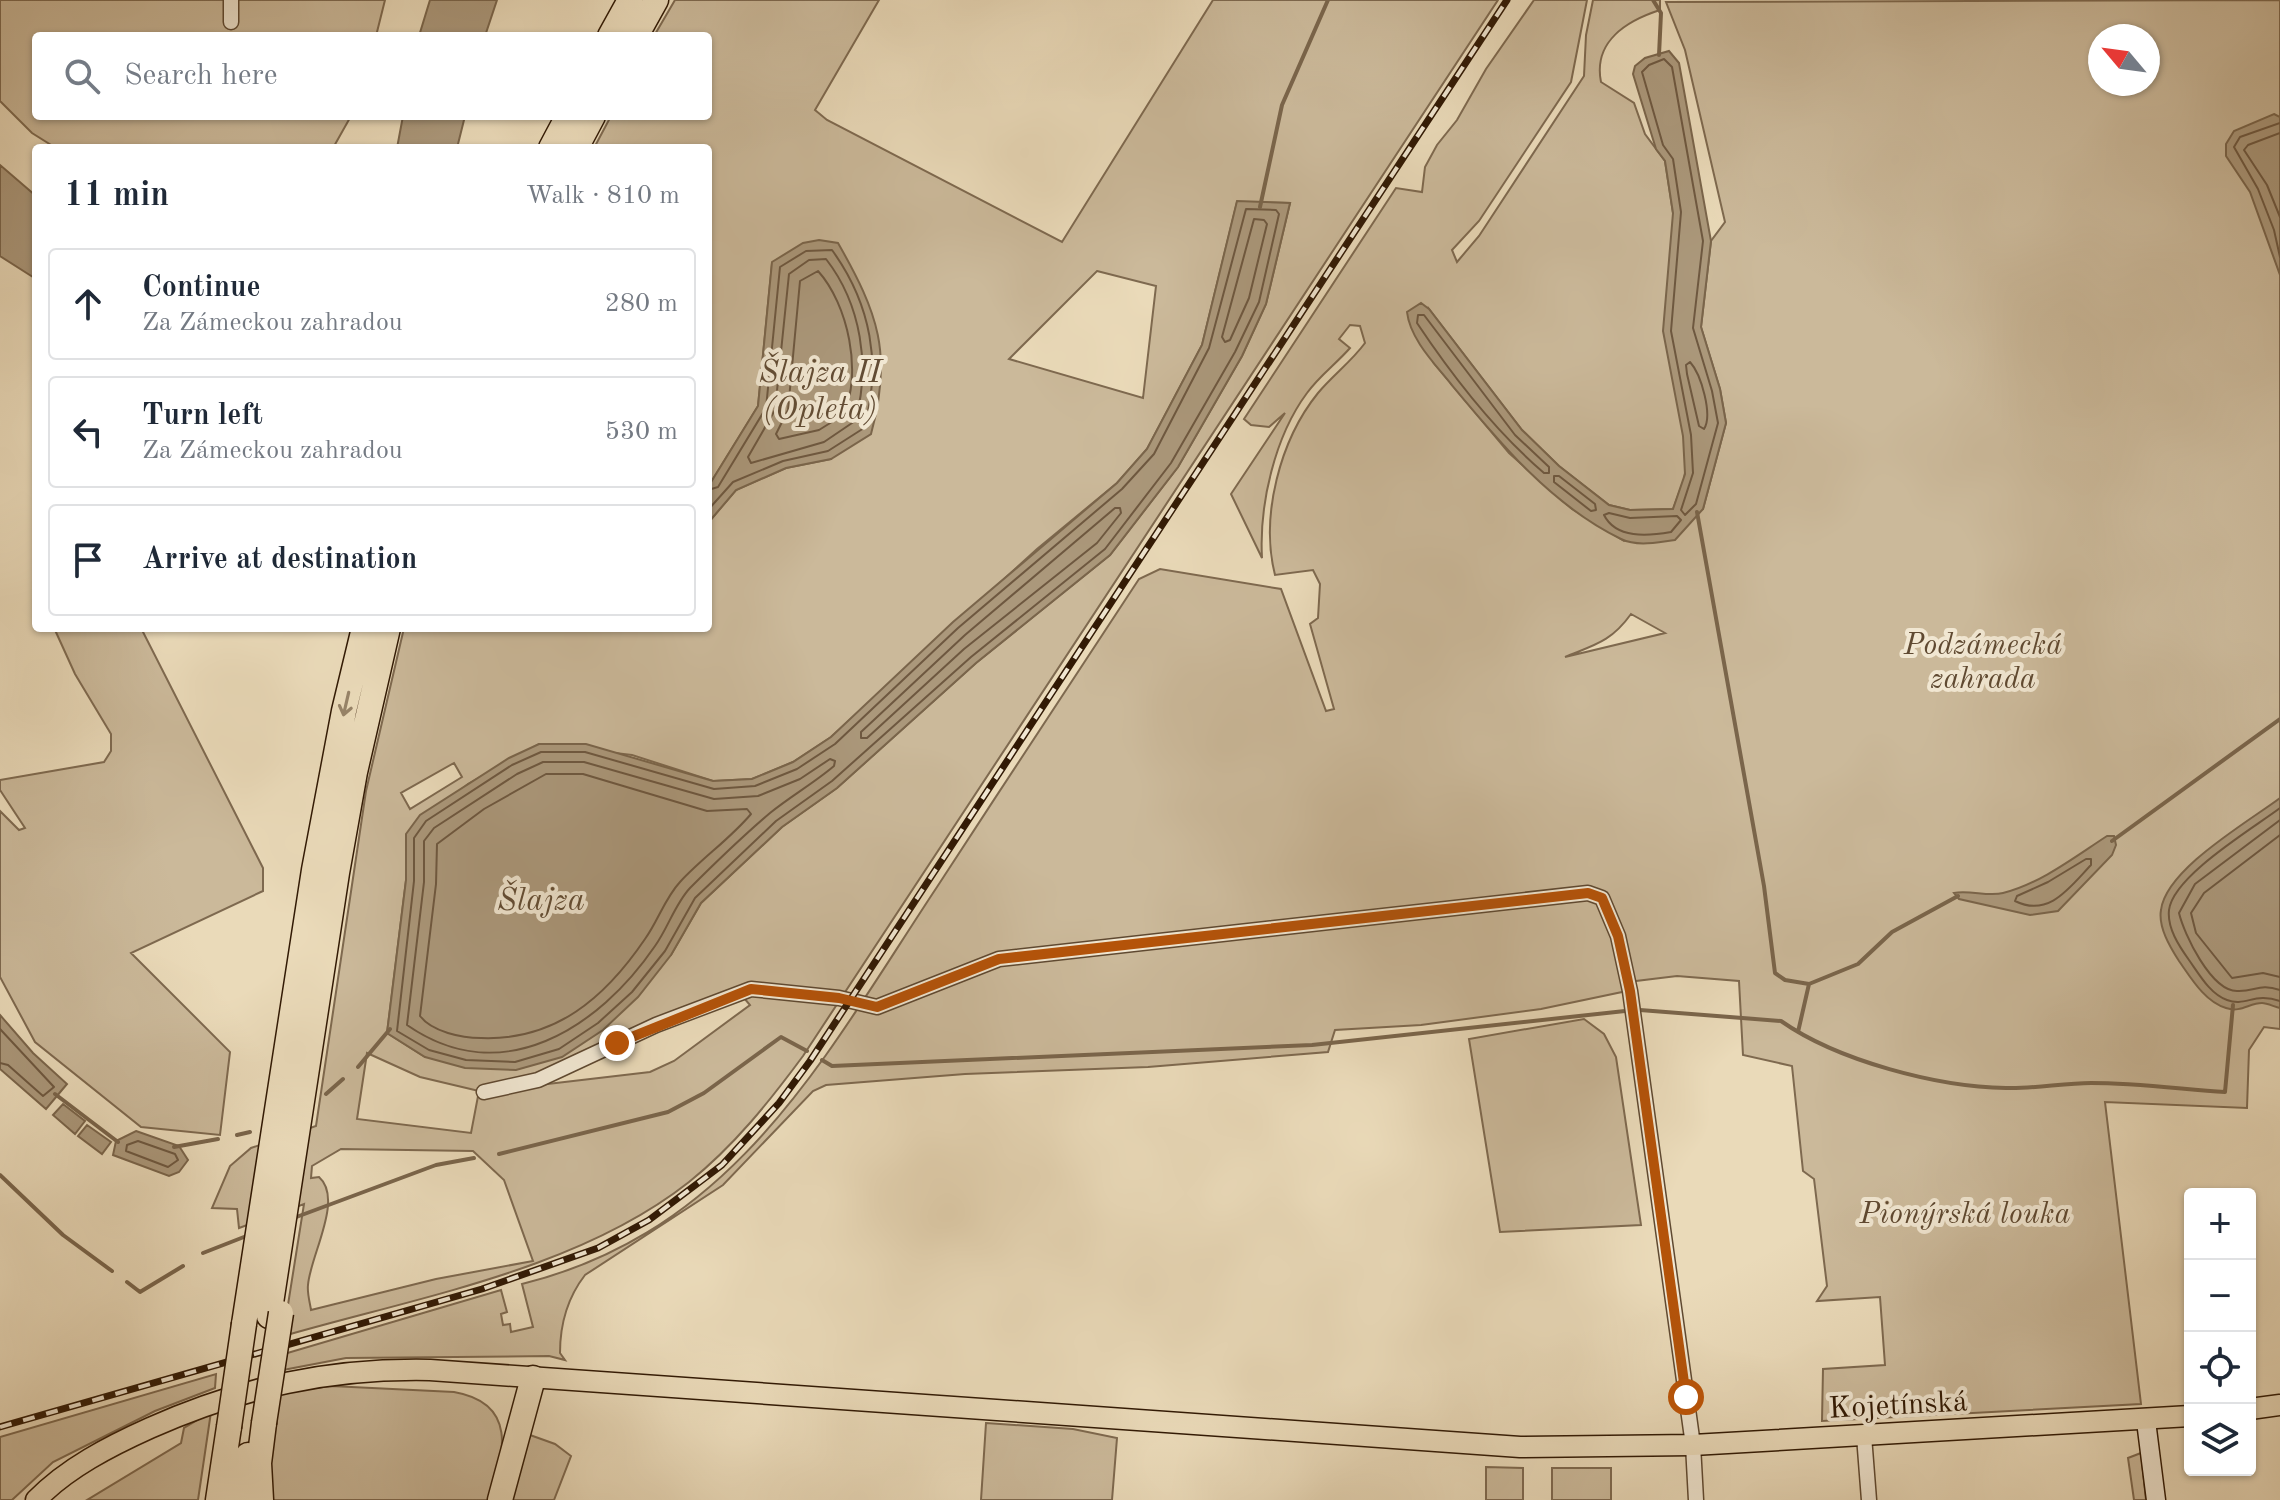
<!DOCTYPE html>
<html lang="en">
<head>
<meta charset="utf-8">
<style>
	:root { --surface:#fff; --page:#f2f2f3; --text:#1f2937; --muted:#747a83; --line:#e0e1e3 }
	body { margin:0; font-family:"Old Standard TT",serif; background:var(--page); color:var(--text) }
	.controls { position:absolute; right:24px; bottom:24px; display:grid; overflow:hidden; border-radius:8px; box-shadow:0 2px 6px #0004 }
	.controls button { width:72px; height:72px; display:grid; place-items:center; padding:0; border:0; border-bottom:2px solid var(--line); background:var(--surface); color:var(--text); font:40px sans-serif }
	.compass { position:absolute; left:2088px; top:24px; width:72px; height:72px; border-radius:50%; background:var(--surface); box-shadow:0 2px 6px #0004; rotate:299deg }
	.stop { position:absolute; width:24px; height:24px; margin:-18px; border:6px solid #b45309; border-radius:50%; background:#fff }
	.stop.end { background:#b45309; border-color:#fff; box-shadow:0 2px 8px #0008 }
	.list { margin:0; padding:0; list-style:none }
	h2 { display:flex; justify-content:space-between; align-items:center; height:104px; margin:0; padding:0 32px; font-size:34px }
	h2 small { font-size:26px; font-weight:400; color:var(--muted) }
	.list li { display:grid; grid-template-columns:52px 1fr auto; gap:24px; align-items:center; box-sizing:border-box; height:112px; margin:0 16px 16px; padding:0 16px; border:2px solid var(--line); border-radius:8px }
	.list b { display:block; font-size:30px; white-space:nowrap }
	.list p { margin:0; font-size:26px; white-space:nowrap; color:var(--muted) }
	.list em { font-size:26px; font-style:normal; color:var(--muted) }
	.icon { flex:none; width:44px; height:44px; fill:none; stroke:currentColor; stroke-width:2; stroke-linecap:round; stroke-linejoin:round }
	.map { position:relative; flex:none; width:2280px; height:1500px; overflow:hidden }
	.search { position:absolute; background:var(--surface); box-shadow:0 2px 6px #0004; left:32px; top:32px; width:680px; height:88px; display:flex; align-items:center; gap:20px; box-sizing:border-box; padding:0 28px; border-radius:8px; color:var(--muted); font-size:30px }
	.panel { position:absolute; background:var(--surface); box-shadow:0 2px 6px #0004; left:32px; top:144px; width:680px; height:488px; border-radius:8px }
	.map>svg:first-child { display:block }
	.green { fill:#cbb99a; stroke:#7e694f; stroke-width:2; fill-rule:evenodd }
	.water { fill:#ab987b; stroke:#7a654b; stroke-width:2 }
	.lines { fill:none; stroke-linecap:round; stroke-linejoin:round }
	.shore { stroke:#6e5840; stroke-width:2 }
	.stream { stroke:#7a654b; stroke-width:4 }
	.street-casing { stroke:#5f4931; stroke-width:17 }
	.secondary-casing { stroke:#311904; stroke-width:21 }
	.primary-casing { stroke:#311904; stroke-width:23 }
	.highway-casing { stroke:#311904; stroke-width:27 }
	.street { stroke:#f1e7d2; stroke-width:14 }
	.secondary { stroke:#f1e7d2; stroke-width:18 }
	.primary { stroke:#eadab9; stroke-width:20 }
	.highway { stroke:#eadab9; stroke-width:24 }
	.rail-casing { stroke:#311904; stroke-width:7 }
	.rail { stroke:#f1e7d2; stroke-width:4; stroke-dasharray:12; stroke-linecap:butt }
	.highway-bridge-casing { stroke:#311904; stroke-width:27; stroke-linecap:butt }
	.highway-bridge { stroke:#eadab9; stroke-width:24 }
	.oneway { stroke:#978368 }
	.route { stroke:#b45309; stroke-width:10 }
	.labels { text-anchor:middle; stroke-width:8; stroke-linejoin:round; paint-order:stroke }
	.park-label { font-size:30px; font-style:italic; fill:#5f4931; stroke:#f1e7d2 }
	.street-label { font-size:30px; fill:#311904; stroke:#f1e7d2 }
	.water-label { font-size:32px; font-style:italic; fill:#624c34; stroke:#f1e7d2 }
</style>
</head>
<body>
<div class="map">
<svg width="2280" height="1500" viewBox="0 0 2280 1500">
	<rect width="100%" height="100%" fill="#eadab9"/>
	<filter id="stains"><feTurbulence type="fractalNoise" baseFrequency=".0025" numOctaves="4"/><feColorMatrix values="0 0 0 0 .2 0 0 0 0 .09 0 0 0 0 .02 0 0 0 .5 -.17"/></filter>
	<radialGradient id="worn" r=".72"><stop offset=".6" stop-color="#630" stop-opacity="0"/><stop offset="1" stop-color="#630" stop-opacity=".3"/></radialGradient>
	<path class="green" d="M0,0H385L376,36H36V116H351L333,148H56L32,133L0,101Z
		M675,0H879L815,110L827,120L1062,242L1213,0H1498L803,1056C769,1102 734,1146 689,1182C579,1269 419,1297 287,1335V1311L304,1204L239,1228L237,1209L212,1208L230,1166L251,1148L316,1126L366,791L404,628H708V523L736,490L786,468L831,459L772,263L758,406L708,487V148H594L611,116H708V36H654ZM1237,202L1290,203L1266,304L1242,356L1178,467L1110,555L976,663L837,788L782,827L701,903L671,955L425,1057L387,1033L406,880V835L468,784L539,744L632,755L713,781L752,779L793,762L831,737L1037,549L1117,483L1147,449L1202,345ZM1097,271L1156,286L1143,398L1009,359ZM454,763L462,777L410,809L401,793ZM744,998L750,1005L674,1061L650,1072L539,1085L625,1043ZM367,1053L420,1077L479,1091L471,1133L357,1119ZM341,1149L473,1151L504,1180L533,1261L436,1279L311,1310C310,1303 307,1293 308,1285C310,1256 344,1199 319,1177L311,1178L312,1166Z
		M1534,0H1587L1571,82L1479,221L1452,250L1457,262L1479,236L1584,76L1586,35L1593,0H1660V10C1626,21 1593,42 1601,82L1634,103L1645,134L1665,161L1673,213L1689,447L1684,479L1673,509L1630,510L1609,505L1559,466L1522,430L1429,309L1433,362L1509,453L1572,509L1624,541L1703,509L1726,423L1720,389L1701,327L1711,241L1725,222L1685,50L1666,2L2280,0V1029L2264,1027L2249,1050L2247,1108L2105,1102L2141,1404L1822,1421L1823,1369L1885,1365L1880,1297L1817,1301L1827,1286L1814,1179L1803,1171L1792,1066L1743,1055L1739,981L1677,976L1636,981L1622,992L1541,1009L1421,1025L1335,1030L1328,1052L1148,1067L965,1074L826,1085L813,1091L723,1185L585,1275C568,1297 560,1325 560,1353L565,1360L549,1356L346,1358L283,1370L284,1354L501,1290L507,1312L501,1314L503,1325L510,1324L511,1332L533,1327L522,1284C736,1231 825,1056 937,887C1004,784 1072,681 1139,579L1160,569L1281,589L1326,711L1334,709L1310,624L1318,618L1320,584L1313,570L1275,575C1260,516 1280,440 1318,393C1333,375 1351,362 1365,343L1360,326L1350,325L1339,339L1350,348C1336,364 1319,376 1307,393C1275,436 1259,504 1262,558L1231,494L1285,413L1269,427L1251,425L1244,419L1396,188L1422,192L1425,167L1437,145L1457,120L1486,69ZM2100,36H2148V84H2100ZM1631,614L1665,633L1565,657C1594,645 1611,642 1631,614Z
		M58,628H141L263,868V891L131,953L230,1052L220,1135L141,1127L35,1042L0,977V811L19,830L25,828L0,790V780L104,762L111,751V734L75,674L55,630Z
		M1584,1019L1604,1034L1616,1057L1641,1225L1500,1232L1469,1039Z
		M216,1374L215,1388L155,1411L53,1462L12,1500H0V1437Z
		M331,1386L454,1392C517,1403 506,1453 488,1500H268L276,1393Z
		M211,1412L198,1500H87L181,1443L184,1428Z
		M986,1423L1073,1429L1117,1438L1112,1500H981Z
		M530,1435L555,1444L571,1456L554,1500H511Z
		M2141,1453L2146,1500H2134L2128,1458Z
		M1486,1467L1523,1468V1500H1486Z
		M1552,1468H1611V1500H1552Z"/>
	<path class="water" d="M430,0H497L485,36H419Z
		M1669,51L1679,63L1711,241L1701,327L1720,389L1726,423L1703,509L1675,540C1658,542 1638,547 1621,539C1551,505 1500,443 1451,384C1435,364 1410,339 1407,312L1421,303L1429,309L1522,430L1559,466L1609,505L1630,510L1673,509L1685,474L1683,436L1663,331L1673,213L1665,161L1656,149L1633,74L1635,66L1645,58Z
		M2274,114L2280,117V275L2250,192L2226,156V144L2234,131Z
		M403,116H465L457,148H397Z
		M0,165L36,196V279L0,256Z
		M1237,201L1290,203L1266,304L1242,356L1178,467L1110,555L976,663L837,788L782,827L701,903L671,955L638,997L603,1030L562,1057L516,1070L465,1068L425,1057L387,1033L406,880V834L420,815L509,758L539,744H586L713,781L752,779L793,762L831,737L953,622L1117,483L1147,449L1202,345Z
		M819,240L838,243C878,313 893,354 871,434L831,459L786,468L736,490L708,523V487L758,406L772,262L803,243Z
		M2280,798V1008C2275,1007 2267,1003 2262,1003C2249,1003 2241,1013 2226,1008C2205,1002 2191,978 2179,961C2170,947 2158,927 2161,910C2166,869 2248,822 2280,798Z
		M2107,836H2114L2116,845L2112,855L2058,911L2030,915L1959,899L1954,893C1970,890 1989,897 2003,893C2040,884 2076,856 2107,836Z
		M0,1015L33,1053L67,1084L46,1109L0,1069Z
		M63,1104L85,1121L75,1134L53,1115Z
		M87,1125L111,1142L102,1154L78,1136Z
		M136,1131L179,1146L188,1160L179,1172L169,1176L113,1155L116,1141Z"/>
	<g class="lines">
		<path class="shore" d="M1664,59L1672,67L1703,241L1693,328L1712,391L1718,423L1696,504L1685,515L1681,510L1693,473L1691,435L1671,331L1681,212L1673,159L1663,145L1642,72L1649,65Z
			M2280,123L2240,137L2234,147L2258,189L2274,230L2280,257
			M2280,133L2248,145L2244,150L2267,185L2280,217
			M1246,209L1276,210L1279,214L1259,302L1235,352L1171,463L1105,549L971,657L832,781L776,821L695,898L665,951L632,992L598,1023L559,1049L515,1062L466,1060L429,1050L397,1031L414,881V838L426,821L512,765L541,752H585L714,789L755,786L797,769L835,744L958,628L1122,489L1154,454L1209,348Z
			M1254,219L1264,220L1267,224L1249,298L1230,340L1225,342L1222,337Z
			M826,259C861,304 871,367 855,421L824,442L751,463L748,457L775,410L789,274L809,260Z
			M818,271C848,304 863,374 843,415L819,430L779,439L776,434L788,410L800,281Z
			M1418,315H1424L1515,435L1549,467V473H1544C1495,431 1453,377 1417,323Z
			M1690,362C1701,374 1713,415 1704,429L1699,426L1687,374L1686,365Z
			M1554,476H1559L1595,504L1596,510L1591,511L1554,482Z
			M708,490L718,487L766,408L780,267L806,251L832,250C871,304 882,365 864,428L828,451L783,461L733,482L708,510
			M1115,508H1120L1121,513L1097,543L964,649L867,738H861V732L965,635Z
			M1609,513L1630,518L1677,516L1681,520L1671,532C1648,536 1616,539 1604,515Z
			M830,759L835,761L834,766C814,783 791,796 770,813C743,836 715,863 690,888C675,904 668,928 655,946C599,1028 502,1091 407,1025L424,882V841L434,828L517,774L543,762H584L714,799L758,796L800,779Z
			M546,774H583L707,811L747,809L751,814C730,839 702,858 680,882C665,898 658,921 645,939C605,998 555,1041 481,1038C462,1038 432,1032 420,1016L436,884L437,844L484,809Z
			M2280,808C2252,829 2173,876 2169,910C2167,928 2179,946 2189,960C2199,974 2210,994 2227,1000C2246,1007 2254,992 2280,1001
			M2280,820L2195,884L2179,913C2184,934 2211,991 2237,991C2255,992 2259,983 2280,990
			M2280,835L2204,893L2191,913L2196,933L2232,978L2263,973L2280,977
			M2086,859H2091V865C2070,887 2049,918 2015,901L2017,896L2048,882Z
			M0,1029L54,1087L43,1096L8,1065L0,1063
			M138,1141L175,1154L178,1160L168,1167L126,1151L127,1145Z"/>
		<path class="stream" d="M1653,0L1661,13L1659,55
			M1260,207L1282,105L1328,0
			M1697,512L1764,886L1775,973L1785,980L1809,984
			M2112,841L2280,719
			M1640,1010L1781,1021C1838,1061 1938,1087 2006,1088C2034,1089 2063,1083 2091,1083C2135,1083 2181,1089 2225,1092L2233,1005
			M1798,1032L1809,984L1858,964L1892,932L1958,896
			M822,1060L832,1066L1312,1045L1625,1011
			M358,1067L390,1029
			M55,1094L118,1142
			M326,1094L343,1079
			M237,1135L250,1132
			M174,1147L218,1139
			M499,1154L668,1112L704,1093L781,1037L807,1051
			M0,1175L63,1235L112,1271
			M291,1219L436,1165L474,1158
			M203,1253L249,1235
			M127,1282L140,1292L183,1266"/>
		<g class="street-casing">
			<path id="street" d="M231,0V22
				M484,1092L538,1080L656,1025L751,989L839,998L877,1007L999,959L1588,893L1602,898L1618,936L1630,991L1693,1445L1696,1500
				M1864,1436L1869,1500"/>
		</g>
		<g class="secondary-casing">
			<path id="secondary" d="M2146,1421L2156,1500"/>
		</g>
		<g class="primary-casing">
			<path id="primary" d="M2250,1409L2280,1405
				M36,1500C67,1468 110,1446 150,1428C242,1387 330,1368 430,1370L1520,1447L1693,1445L2190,1416"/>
		</g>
		<g class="highway-casing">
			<path id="highway" d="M610,36L630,0
				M636,36L656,0
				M551,148L568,116
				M576,148L593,116
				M269,1316L337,873L355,772L388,628
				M244,1324L314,870L344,711L364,628
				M218,1500L229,1427
				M241,1500L248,1455
				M261,1500L259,1463L264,1423
				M500,1500L533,1378"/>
		</g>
		<use href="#street" class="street"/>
		<use href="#secondary" class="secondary"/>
		<use href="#primary" class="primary"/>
		<use href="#highway" class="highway"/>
		<g class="rail-casing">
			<path id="rail" d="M0,1427L482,1289L598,1248L649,1220L722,1165L779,1103L810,1061L1507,0"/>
		</g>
		<use href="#rail" class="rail"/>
		<g class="highway-bridge-casing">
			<path id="highway-bridge" d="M264,1423L281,1313
				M229,1427L244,1324"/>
		</g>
		<use href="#highway-bridge" class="highway-bridge"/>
	</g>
	<defs><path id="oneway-shaft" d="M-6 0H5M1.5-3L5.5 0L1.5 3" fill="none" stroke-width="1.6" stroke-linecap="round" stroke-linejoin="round" transform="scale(2)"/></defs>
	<use class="oneway" href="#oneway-shaft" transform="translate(346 704) rotate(103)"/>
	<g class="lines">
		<path class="route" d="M617,1043L751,989L839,998L877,1007L999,959L1588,893L1602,898L1618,936L1630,991L1686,1397"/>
	</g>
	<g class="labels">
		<g class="park-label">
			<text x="1983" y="654">Podzámecká<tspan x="1983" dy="34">zahrada</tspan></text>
			<text x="1965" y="1223">Pionýrská louka</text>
		</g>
		<g class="street-label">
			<text transform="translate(1898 1404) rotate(-3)" y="10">Kojetínská</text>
		</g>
		<g class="water-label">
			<text x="820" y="382">Šlajza II<tspan x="820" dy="37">(Opleta)</tspan></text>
			<text x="541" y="910">Šlajza</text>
		</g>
	</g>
	<rect width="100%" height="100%" filter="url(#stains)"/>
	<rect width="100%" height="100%" fill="url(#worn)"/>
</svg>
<div class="controls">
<button>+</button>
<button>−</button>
<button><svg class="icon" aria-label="locate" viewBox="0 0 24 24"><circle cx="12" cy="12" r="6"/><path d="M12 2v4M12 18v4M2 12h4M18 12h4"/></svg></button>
<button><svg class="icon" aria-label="layers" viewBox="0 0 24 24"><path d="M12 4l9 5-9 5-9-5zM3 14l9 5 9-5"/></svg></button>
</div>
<svg class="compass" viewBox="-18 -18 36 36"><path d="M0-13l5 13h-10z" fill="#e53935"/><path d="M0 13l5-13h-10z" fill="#747a83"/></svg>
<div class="stop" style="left:1686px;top:1397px"></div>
<div class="stop end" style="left:617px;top:1043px"></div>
<div class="search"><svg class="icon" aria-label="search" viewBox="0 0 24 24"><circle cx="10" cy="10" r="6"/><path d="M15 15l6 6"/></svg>Search here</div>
<section class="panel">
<h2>11 min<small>Walk · 810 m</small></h2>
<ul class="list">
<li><svg class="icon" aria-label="ahead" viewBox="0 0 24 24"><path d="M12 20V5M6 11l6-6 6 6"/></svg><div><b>Continue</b><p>Za Zámeckou zahradou</p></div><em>280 m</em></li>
<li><svg class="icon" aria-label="left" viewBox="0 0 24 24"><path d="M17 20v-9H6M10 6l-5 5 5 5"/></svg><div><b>Turn left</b><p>Za Zámeckou zahradou</p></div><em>530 m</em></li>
<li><svg class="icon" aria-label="arrive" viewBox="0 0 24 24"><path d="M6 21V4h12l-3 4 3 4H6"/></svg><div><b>Arrive at destination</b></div></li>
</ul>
</section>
</div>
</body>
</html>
